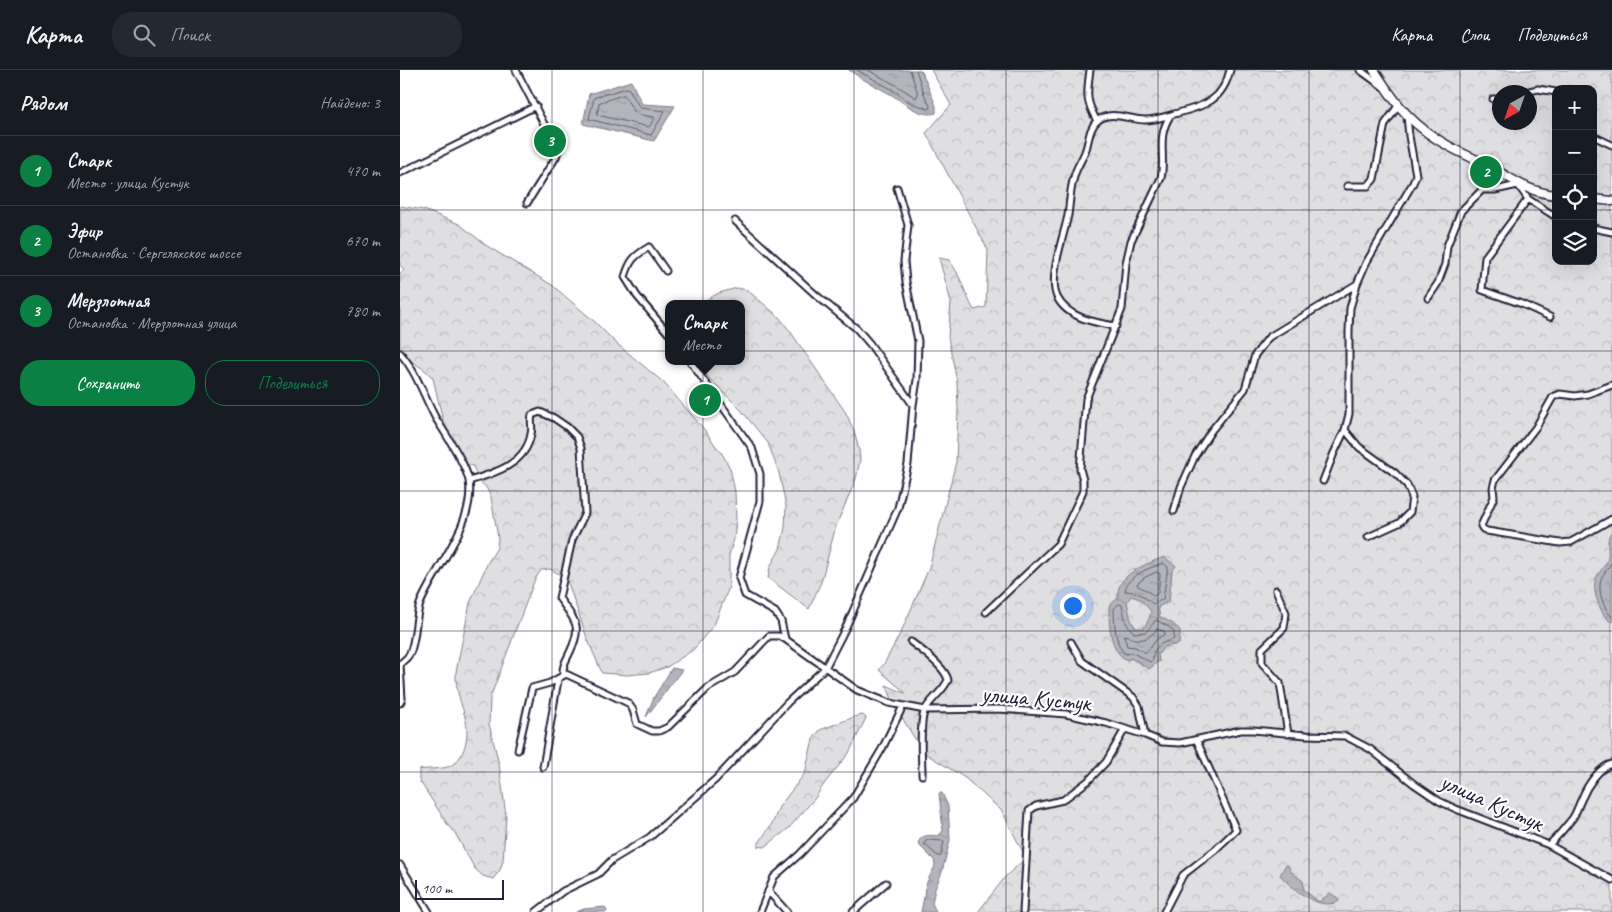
<!DOCTYPE html>
<html lang="ru">
<head>
<meta charset="utf-8">
<style>
	:root { --surface:#171b24; --page:#242831; --text:#f1f3f6; --muted:#9ea1a6; --line:#363941; --accent:#0b8043 }
	body { margin:0; font-family:Caveat,sans-serif; background:var(--page); color:var(--text) }
	.controls { position:absolute; right:15px; top:15px; display:grid; overflow:hidden; border-radius:10px; box-shadow:0 5px 20px #0002 }
	.controls button { width:45px; height:45px; display:grid; place-items:center; padding:0; border:0; border-bottom:1px solid var(--line); background:var(--surface); color:var(--text); font:25px sans-serif }
	.compass { position:absolute; left:1092px; top:15px; width:45px; height:45px; border-radius:50%; background:var(--surface); box-shadow:0 5px 20px #0002; rotate:220deg }
	.scale { position:absolute; left:15px; bottom:12px; width:89px; box-sizing:border-box; padding-left:5px; border:2px solid #22223b; border-top:0; font-size:14px; line-height:18px; white-space:nowrap; color:#22223b; -webkit-text-stroke:4px #fff; paint-order:stroke }
	.you { position:absolute; left:672px; top:535px; width:18px; height:18px; margin:-12px; border:4px solid #fff; border-radius:50%; background:#1a73e8; box-shadow:0 0 0 8px #1a73e833 }
	.badge { display:grid; place-items:center; width:32px; height:32px; border-radius:50%; background:var(--accent); color:#fff; font-size:16px; font-weight:700 }
	.pin { position:absolute; translate:-50% -50%; border:2px solid #fff; box-shadow:0 1px 5px #0006 }
	.popup { position:absolute; left:265px; top:230px; width:80px; height:65px; box-sizing:border-box; display:grid; place-content:center; border-radius:10px; background:var(--surface); filter:drop-shadow(0 1px 4px #0005); font-size:16px; white-space:nowrap; color:var(--muted) }
	.popup b { font-size:19px; color:var(--text) }
	.popup::after { content:''; position:absolute; left:50%; top:100%; margin-left:-10px; border:10px solid transparent; border-top-color:var(--surface) }
	.list { margin:0; padding:0; list-style:none }
	h2 { display:flex; justify-content:space-between; align-items:center; height:65px; margin:0; padding:0 20px; font-size:21px }
	h2 small { font-size:16px; font-weight:400; color:var(--muted) }
	.list li { display:grid; grid-template-columns:32px 1fr auto; gap:15px; align-items:center; box-sizing:border-box; height:70px; padding:0 20px; border-top:1px solid var(--line) }
	.list b { display:block; font-size:19px; white-space:nowrap }
	.list p { margin:0; font-size:16px; white-space:nowrap; color:var(--muted) }
	.list em { font-size:16px; font-style:normal; color:var(--muted) }
	.actions { display:flex; gap:10px; padding:15px 20px }
	.actions a { flex:1; padding:11px 0; border:1px solid var(--accent); border-radius:20px; text-align:center; font-size:18px; color:var(--accent) }
	.actions .main { background:var(--accent); color:#fff }
	.icon { flex:none; width:28px; height:28px; fill:none; stroke:currentColor; stroke-width:2; stroke-linecap:round; stroke-linejoin:round }
	.map { position:relative; flex:none; width:1212px; height:842px; overflow:hidden }
	header { display:flex; align-items:center; gap:30px; box-sizing:border-box; height:70px; padding:0 25px; background:var(--surface); border-bottom:1px solid var(--line) }
	header strong { font-size:24px }
	nav { display:flex; gap:28px; margin-inline-start:auto; font-size:18px }
	.search { width:350px; height:45px; background:var(--page); display:flex; align-items:center; gap:12px; box-sizing:border-box; padding:0 18px; border-radius:20px; color:var(--muted); font-size:19px }
	main { display:flex }
	aside { flex:1; background:var(--surface) }
	.map>svg:first-child { display:block }
	.forest { fill:url(#forest-crowns); stroke:#80808e; fill-rule:evenodd }
	.water { fill:url(#water-ripples); stroke:#7a7a88; fill-rule:evenodd }
	.lines { fill:none; stroke-linecap:round; stroke-linejoin:round }
	.shore { stroke:#5c5c6f; stroke-width:1 }
	.street-casing { stroke:#22223b; stroke-width:9 }
	.secondary-casing { stroke:#22223b; stroke-width:11 }
	.street { stroke:#fff; stroke-width:5 }
	.secondary { stroke:#fff; stroke-width:8 }
	.grid { fill:none; stroke:#22223b; stroke-width:1; stroke-opacity:0.55 }
	.labels { text-anchor:middle; stroke-width:4.5; stroke-linejoin:round; paint-order:stroke }
	.street-label { font-size:24px; fill:#22223b; stroke:#fff }
</style>
</head>
<body>
<header>
<strong>Карта</strong>
<div class="search"><svg class="icon" aria-label="search" viewBox="0 0 24 24"><circle cx="10" cy="10" r="6"/><path d="M15 15l6 6"/></svg>Поиск</div>
<nav><a>Карта</a><a>Слои</a><a>Поделиться</a></nav>
</header>
<main>
<aside>
<h2>Рядом<small>Найдено: 3</small></h2>
<ul class="list">
<li><span class="badge">1</span><div><b>Старк</b><p>Место · улица Кустук</p></div><em>470 m</em></li>
<li><span class="badge">2</span><div><b>Эфир</b><p>Остановка · Сергеляхское шоссе</p></div><em>670 m</em></li>
<li><span class="badge">3</span><div><b>Мерзлотная</b><p>Остановка · Мерзлотная улица</p></div><em>780 m</em></li>
</ul>
<div class="actions"><a class="main">Сохранить</a><a>Поделиться</a></div>
</aside>
<div class="map">
<svg width="1212" height="842" viewBox="0 0 1212 842">
	<defs>
		<pattern id="forest-crowns" width="20" height="18" patternUnits="userSpaceOnUse" patternTransform="scale(1.25)"><rect width="20" height="18" fill="#dfdfe2"/><path d="M2 6a3 3 0 1 1 6 0M12 15a3 3 0 1 1 6 0" fill="none" stroke="#bfbfc3"/></pattern>
		<pattern id="water-ripples" width="26" height="14" patternUnits="userSpaceOnUse" patternTransform="scale(1.25)"><rect width="26" height="14" fill="#b4b4bc"/><path d="M2 4q2-2 4 0t4 0M15 11q2-2 4 0t4 0" fill="none" stroke="#9a9aa2"/></pattern>
	</defs>
	<rect width="100%" height="100%" fill="#fff"/>
	<filter id="ink" filterUnits="userSpaceOnUse"><feTurbulence type="fractalNoise" baseFrequency=".02" numOctaves="2"/><feDisplacementMap in="SourceGraphic" scale="10" xChannelSelector="R" yChannelSelector="G"/><feConvolveMatrix kernelMatrix="1 2 1 2 8 2 1 2 1" color-interpolation-filters="sRGB"/></filter>
	<g filter="url(#ink)">
		<path class="forest" d="M531,0H1212V842H578L606,806L626,788L602,741L565,708L523,682L496,638L486,615L507,624L479,600L484,594L502,560L529,498L556,392L558,339L557,312L548,267L551,232L539,188L549,190C561,205 564,223 574,240L586,237L588,180L526,63L551,35ZM1156,19H1193V191H1156ZM1100,22H1130V52H1100Z
			M0,136L24,140L59,154L87,176L152,215L195,252L216,273L263,312L304,359L315,375L321,382L330,398L335,422L336,450L334,469L329,485V517L314,555L293,580L267,597L249,603L227,605L202,603L187,568L167,510L159,504L150,499L141,500L135,509L90,628L89,654L99,694L106,746L103,791L100,800L93,809L83,806L75,799L55,763L48,755L19,710V700C28,698 41,700 50,696C65,689 69,666 66,651C62,634 55,620 56,602L70,533L88,492L97,478L98,468L91,427L86,417L79,411L73,396L66,394L60,387L45,359L33,308L26,301L10,290L0,280V203L4,200L0,195Z
			M337,218L347,220L378,246L390,261L446,343L454,361L459,380L460,390L456,409L436,456L421,512L409,539L368,508L370,497L380,479L385,458L386,436L379,403L368,373L341,340L308,307L298,291H341V234H298L319,223Z
			M463,645L466,648L449,683L424,714L415,728L389,758L365,777L357,776L373,752L379,737L405,703L413,669L420,660L457,646Z"/>
		<path class="water" d="M449,0H519L522,2L536,36V43C519,48 504,32 490,24C476,16 462,10 449,0Z
			M231,11L242,34L275,36L254,71L183,54L189,24Z
			M1212,461V553C1201,546 1191,521 1196,508C1199,502 1204,497 1207,491C1211,482 1204,470 1212,461Z
			M764,487L776,496L772,501L769,531L758,537L760,547L772,553L780,560L779,574L764,577L758,585L759,591L749,599L731,588L727,590C709,581 709,554 709,536L718,528C715,504 747,494 764,487ZM731,526L740,529L751,541L749,549L744,558H736C729,550 730,543 727,532Z
			M272,598L282,600L246,647L254,627Z
			M539,723H542L548,736L550,770L542,802L535,819L532,833L536,842H521L527,812L535,796L534,790L518,774C520,764 530,765 538,766L543,761Z
			M888,795L892,803L903,811L904,820L919,832L930,823L938,828L939,831C921,842 893,820 880,805L885,796Z
			M205,837L207,842H176L184,839Z"/>
		<g class="lines">
			<path class="shore" d="M457,0L493,20L511,33L529,39L530,36L524,24L516,0
				M468,0L496,15L516,28L518,24L510,0
				M227,18L229,19L240,38L265,41L251,65L189,49L194,28Z
				M224,25L235,43L241,45L254,47V49L249,57L197,45L199,33Z
				M1212,492C1209,498 1203,503 1201,509C1197,521 1204,539 1212,547
				M763,493L768,497L763,529L753,534C742,525 739,522 725,521C727,505 750,498 763,493Z
				M757,502L760,504L758,523L754,526L746,520L738,516L737,514L744,508Z
				M719,534L722,535L726,553L734,563L746,562L756,550L769,557L774,562V569C765,572 756,574 753,585C752,592 756,587 750,592L733,583L726,584C715,578 714,550 714,539Z
				M757,559L764,561L765,564L757,569L746,583L735,577L727,576L724,566L726,565C738,573 749,570 757,559Z
				M529,770L544,771L541,786H538L525,775V772Z"/>
			<g class="street-casing">
				<path id="street" d="M116,0L158,81L156,87L127,133
					M690,0C687,23 685,30 697,51
					M960,0L982,16
					M1125,22L1138,19L1156,22
					M1093,29H1100
					M1193,66L1212,75
					M0,103L136,36
					M947,116H968L974,109L985,54L998,36
					M497,118L508,155L504,191L506,212L518,271L517,310L513,335
					M1128,129L1085,187L1082,220L1122,234L1150,247
					M1193,158L1212,162
					M266,201L249,177C234,186 230,190 225,207L237,226L269,264
					M1028,228L1038,213L1045,194L1047,176L1061,141L1082,120H1095L1118,115L1128,129L1156,147
					M716,256C696,253 667,248 657,227C648,207 664,166 668,145C670,132 670,119 674,107C676,97 683,89 686,79C689,70 689,58 697,51C711,39 729,50 745,50C756,50 767,46 778,43C805,36 823,30 830,0
					M0,283C16,301 24,326 35,347C45,363 66,394 69,411C76,453 35,497 20,534C15,548 16,570 10,583C9,587 3,591 0,594L2,629L0,633
					M290,291L352,378L360,404V431L339,508L345,525L375,542L381,551L385,569L457,620L489,633L525,640L599,639L666,644L706,653L745,665L762,672L780,673L841,660H853L906,665L945,666L970,679L1014,714L1039,731L1056,739L1149,775L1212,810
					M1212,315L1188,324L1175,326L1160,324L1153,327L1136,357L1095,410L1093,418L1094,427L1081,456L1083,459L1087,461L1160,473L1171,472L1212,449
					M945,360L959,377L995,403L1007,415L1012,427L1010,442L999,453L968,467
					M69,411C95,403 126,394 131,364C133,357 130,352 132,345L140,342L154,348L167,357L177,367L181,378L185,443L172,470L159,528C175,551 183,555 170,582C167,589 163,594 163,601L166,604L228,633L233,640L237,654L252,661H259L268,657L308,618L335,602L369,566H379L385,569
					M923,411L934,383L945,360L949,344V261L950,238L957,214L966,193L1013,113L1016,105L1009,66L1007,46
					M774,441L781,417L795,386L811,361L845,319L855,285L869,267L957,214
					M876,520L886,543L884,558L862,579V593L880,613L888,664
					M586,542L658,474L683,421V410L680,399L686,329L722,239L726,193L731,171L761,108C766,85 756,68 770,46
					M511,572C522,580 545,597 548,610C543,622 529,630 524,642C519,657 522,688 522,705
					M671,572L682,591L733,627L739,636L745,665
					M118,680L132,618L150,613L166,604
					M143,697L158,610
					M1149,775C1157,767 1165,758 1172,749C1177,742 1178,736 1182,728C1187,716 1199,697 1212,694
					M0,795L29,842
					M368,821L387,842
					M136,842L163,821L198,804L212,790L250,767L316,709L388,632L425,598L446,557L498,438L508,394L513,335L470,274L457,259L416,225L335,151
					M360,842L374,807L400,784L453,728L482,679L503,636
					M453,842L486,813
					M623,842L629,741L636,736L663,730L688,711L706,692L725,659
					M764,842L783,805L815,780L836,760L797,671"/>
			</g>
			<g class="secondary-casing">
				<path id="secondary" d="M974,0C997,36 1013,57 1052,78C1065,85 1080,91 1093,98C1115,111 1129,122 1156,125
					M1193,129L1212,131"/>
			</g>
			<use href="#street" class="street"/>
			<use href="#secondary" class="secondary"/>
		</g>
	</g>
	<path class="grid" d="M152,0V842M303,0V842M454,0V842M606,0V842M758,0V842M909,0V842M1060,0V842M0,140H1156M1193,140H1212M0,281H1212M0,421H1212M0,561H1212M0,702H1212"/>
	<g class="labels">
		<g class="street-label">
			<text transform="translate(636 628) rotate(5)" y="8">улица Кустук</text>
			<text transform="translate(1092 732) rotate(24)" y="8">улица Кустук</text>
		</g>
	</g>
</svg>
<div class="controls">
<button>+</button>
<button>−</button>
<button><svg class="icon" aria-label="locate" viewBox="0 0 24 24"><circle cx="12" cy="12" r="6"/><path d="M12 2v4M12 18v4M2 12h4M18 12h4"/></svg></button>
<button><svg class="icon" aria-label="layers" viewBox="0 0 24 24"><path d="M12 4l9 5-9 5-9-5zM3 14l9 5 9-5"/></svg></button>
</div>
<svg class="compass" viewBox="-18 -18 36 36"><path d="M0-13l5 13h-10z" fill="#e53935"/><path d="M0 13l5-13h-10z" fill="#9ea1a6"/></svg>
<div class="scale">100 m</div>
<div class="you"></div>
<div class="pin badge" style="left:305px;top:330px">1</div>
<div class="popup"><b>Старк</b>Место</div>
<div class="pin badge" style="left:1086px;top:102px">2</div>
<div class="pin badge" style="left:150px;top:71px">3</div>
</div>
</main>
</body>
</html>
